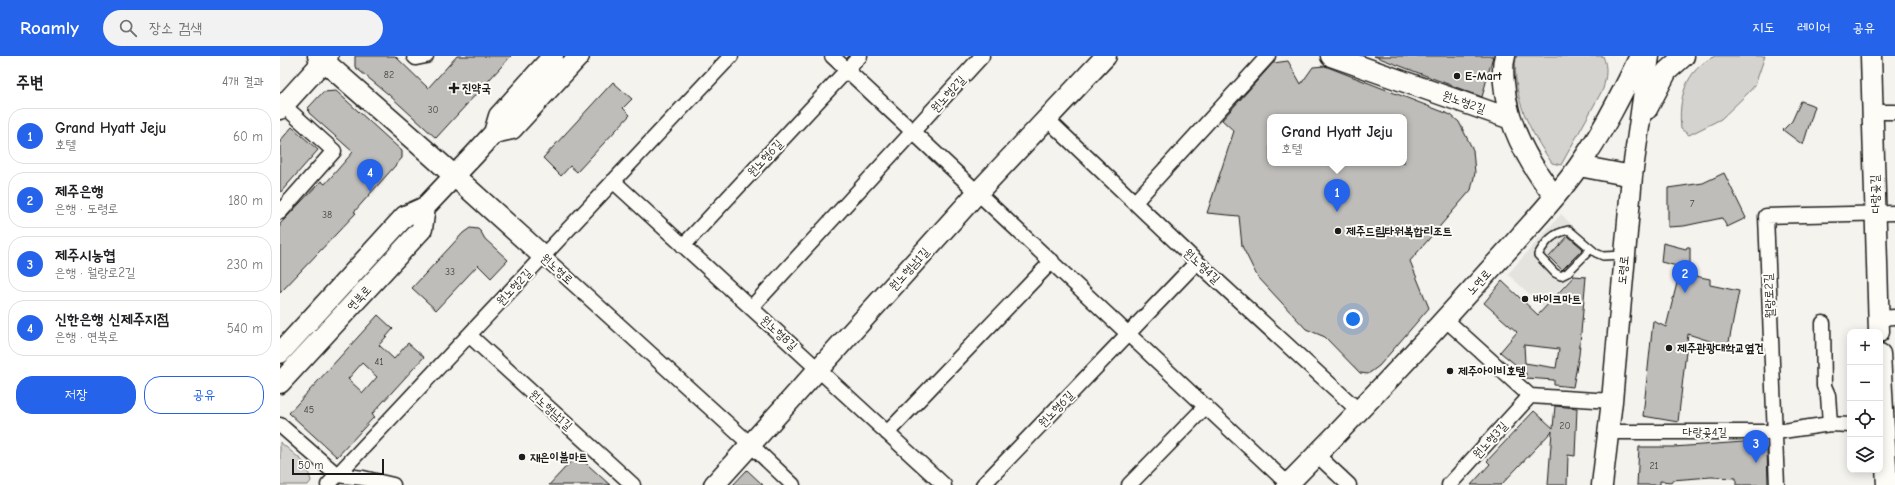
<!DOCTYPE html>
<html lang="ko">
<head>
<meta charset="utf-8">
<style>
	:root { --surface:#fff; --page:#f2f2f2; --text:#202124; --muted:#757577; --line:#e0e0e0; --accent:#2563eb }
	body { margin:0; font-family:"Comic Neue","Poor Story",sans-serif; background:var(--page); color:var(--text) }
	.controls { position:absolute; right:12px; bottom:12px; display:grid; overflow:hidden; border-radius:8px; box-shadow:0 2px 10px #0003 }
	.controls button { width:36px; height:36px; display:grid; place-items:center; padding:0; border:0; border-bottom:1px solid var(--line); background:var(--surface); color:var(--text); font:20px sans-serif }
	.scale { position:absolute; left:12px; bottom:10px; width:92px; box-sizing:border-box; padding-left:4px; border:2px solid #1c1c1c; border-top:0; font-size:11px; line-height:14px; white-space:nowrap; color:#1c1c1c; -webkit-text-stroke:3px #fdfcf7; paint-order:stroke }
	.you { position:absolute; left:1073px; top:263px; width:14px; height:14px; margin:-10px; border:3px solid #fff; border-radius:50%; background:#1a73e8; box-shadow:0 0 0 6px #1a73e833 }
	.badge { display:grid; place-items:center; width:26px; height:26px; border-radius:50%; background:var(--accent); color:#fff; font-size:13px; font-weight:700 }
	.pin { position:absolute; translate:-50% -33px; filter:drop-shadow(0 1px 2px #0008) }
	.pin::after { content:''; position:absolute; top:21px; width:14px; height:12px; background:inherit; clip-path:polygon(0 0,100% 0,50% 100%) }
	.popup { position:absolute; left:987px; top:58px; width:140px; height:52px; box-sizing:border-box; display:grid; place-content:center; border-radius:8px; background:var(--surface); filter:drop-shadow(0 1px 3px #0005); font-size:13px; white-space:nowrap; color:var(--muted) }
	.popup b { font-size:15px; color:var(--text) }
	.popup::after { content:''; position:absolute; left:50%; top:100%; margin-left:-8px; border:8px solid transparent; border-top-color:var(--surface) }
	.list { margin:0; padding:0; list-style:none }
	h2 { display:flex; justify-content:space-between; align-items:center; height:52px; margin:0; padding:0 16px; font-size:17px }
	h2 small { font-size:13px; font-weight:400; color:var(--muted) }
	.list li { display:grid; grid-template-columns:26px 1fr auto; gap:12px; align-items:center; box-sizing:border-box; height:56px; margin:0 8px 8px; padding:0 8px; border:1px solid var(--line); border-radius:16px }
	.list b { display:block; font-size:15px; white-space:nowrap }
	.list p { margin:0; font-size:13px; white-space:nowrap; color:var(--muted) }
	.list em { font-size:13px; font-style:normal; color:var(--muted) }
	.actions { display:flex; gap:8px; padding:12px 16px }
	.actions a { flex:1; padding:9px 0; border:1px solid var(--accent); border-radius:16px; text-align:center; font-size:14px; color:var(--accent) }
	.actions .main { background:var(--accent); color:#fff }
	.icon { flex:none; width:22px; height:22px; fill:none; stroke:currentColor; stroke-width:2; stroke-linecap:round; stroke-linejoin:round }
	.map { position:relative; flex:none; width:1615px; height:429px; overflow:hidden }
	header { display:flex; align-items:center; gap:24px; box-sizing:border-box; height:56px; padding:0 20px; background:var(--accent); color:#fff }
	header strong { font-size:19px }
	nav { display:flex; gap:22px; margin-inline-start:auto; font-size:14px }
	.search { width:280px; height:36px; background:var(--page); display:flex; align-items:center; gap:10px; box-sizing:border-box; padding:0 14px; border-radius:22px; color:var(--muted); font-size:15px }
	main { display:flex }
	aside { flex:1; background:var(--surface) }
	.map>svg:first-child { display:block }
	.built { fill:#e4e3de }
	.green { fill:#d4d3cf; stroke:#787876 }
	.building { fill:#bebdba; stroke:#1c1c1c; fill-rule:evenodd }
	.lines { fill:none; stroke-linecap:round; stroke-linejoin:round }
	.lane-casing { stroke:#1c1c1c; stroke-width:10 }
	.street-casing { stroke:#1c1c1c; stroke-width:17 }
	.secondary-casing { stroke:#1c1c1c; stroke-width:23 }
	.lane { stroke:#fdfcf7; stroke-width:7 }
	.street { stroke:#fdfcf7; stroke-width:14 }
	.secondary { stroke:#fdfcf7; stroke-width:20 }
	.poi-dot { fill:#1c1c1c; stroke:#fdfcf7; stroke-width:1.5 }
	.labels { text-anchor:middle; stroke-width:4; stroke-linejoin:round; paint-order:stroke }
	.number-label { font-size:10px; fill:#444 }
	.poi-label { font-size:12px; font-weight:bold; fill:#1c1c1c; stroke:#fdfcf7; text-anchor:start }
	.street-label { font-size:12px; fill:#1c1c1c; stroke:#fdfcf7 }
</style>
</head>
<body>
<header>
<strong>Roamly</strong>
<div class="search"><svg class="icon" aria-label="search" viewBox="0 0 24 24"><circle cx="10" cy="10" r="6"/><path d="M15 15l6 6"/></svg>장소 검색</div>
<nav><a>지도</a><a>레이어</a><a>공유</a></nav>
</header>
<main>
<aside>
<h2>주변<small>4개 결과</small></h2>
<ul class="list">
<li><span class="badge">1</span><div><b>Grand Hyatt Jeju</b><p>호텔</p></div><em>60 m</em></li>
<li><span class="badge">2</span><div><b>제주은행</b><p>은행 · 도령로</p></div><em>180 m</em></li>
<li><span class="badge">3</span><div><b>제주시농협</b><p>은행 · 월랑로2길</p></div><em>230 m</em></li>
<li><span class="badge">4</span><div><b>신한은행 신제주지점</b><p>은행 · 연북로</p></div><em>540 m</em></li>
</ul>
<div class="actions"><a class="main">저장</a><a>공유</a></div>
</aside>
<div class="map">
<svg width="1615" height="429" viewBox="0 0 1615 429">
	<rect width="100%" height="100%" fill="#f4f3ee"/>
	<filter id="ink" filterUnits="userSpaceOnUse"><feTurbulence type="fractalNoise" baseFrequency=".025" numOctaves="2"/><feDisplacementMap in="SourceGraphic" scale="8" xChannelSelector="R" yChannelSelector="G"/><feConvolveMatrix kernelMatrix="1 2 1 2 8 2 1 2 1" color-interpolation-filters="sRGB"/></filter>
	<g filter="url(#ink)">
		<path class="built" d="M1281,158L1316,193L1263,251L1228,218Z"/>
		<path class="green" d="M1236,0H1323C1328,12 1326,21 1323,33L1281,109L1272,107C1249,74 1232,42 1236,0Z
			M1435,0H1485L1475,29L1468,37L1441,63L1409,79L1401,73C1398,43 1405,14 1435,0Z
			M0,386L26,408L31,425L28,429H0Z"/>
		<path class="building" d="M75,0H115L148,32L177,0H231L156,82L108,38L75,11Z
			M1094,0H1213L1202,41Z
			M1008,5L1021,28L1033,11L1045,10L1171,59L1179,66L1193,94L1195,117L1191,134L1130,205L1149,252L1099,310L1088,318L1080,317L1045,281L1026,273L977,220L962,190L959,160L927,157L954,75L942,64L993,7ZM990,61H1124V107H990Z
			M333,26L352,43L343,52L350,59L297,116L290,110L281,120L263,102Z
			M56,35L122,95V102L74,156L76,157L0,237V168L41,125L45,128L73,96L29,57L28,52L43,36Z
			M1521,45L1535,50L1523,89L1503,74L1512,65Z
			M12,71L38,94L0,137V85Z
			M1444,117L1466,162L1447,171L1442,162L1404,170L1388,171V132L1423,127Z
			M190,172L198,173L201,176L205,183L228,204L211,222L198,209L156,254L132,232L183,177Z
			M1288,180L1303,193L1282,214L1269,201Z
			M1383,187L1406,193L1407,191H1410V219L1430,223V229L1459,235L1448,291L1408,278L1398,366L1363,360L1373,265L1386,271L1401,211L1381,206Z
			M1294,220L1306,221L1299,299L1293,331L1274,329V324L1246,322V317L1220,296L1237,276L1204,247L1222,225L1258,259ZM1244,289L1279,293L1276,312L1245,307Z
			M98,259L113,273L99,289L114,303L128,287L144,301L92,358L94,361L57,401L9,357ZM82,307L97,321L83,337L68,323Z
			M1275,350L1297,352L1295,400L1288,399L1287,429H1268L1272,375L1221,429H1191L1210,408L1207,405L1254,355L1273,372Z
			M1478,385L1487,393L1488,429H1456V422L1431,421L1392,424V426L1380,425V429H1357L1359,391H1393Z
			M297,399L330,429H269Z
			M467,414L483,429H453Z"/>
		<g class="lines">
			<g class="lane-casing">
				<path id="lane" d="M1311,193L1287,217L1281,220L1275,217L1258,199C1266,185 1273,177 1289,174L1316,197L1323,200L1345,199"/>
			</g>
			<g class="street-casing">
				<path id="street" d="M134,0L136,2L146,0
					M552,0L1008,428
					M1593,56H1615
					M767,63L917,206L1079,355
					M333,125L664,429
					M855,146L988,0
					M0,156L54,95L3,49
					M403,190L580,0
					M263,200L471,389L513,429
					M471,252L702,0
					M1598,262L1615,261
					M1165,263L1250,340
					M1543,267L1544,330L1548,339L1550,368
					M189,279L353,429
					M0,369L57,419L83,422L113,429
					M1328,376H1496L1550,368L1570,369
					M607,377L772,205
					M1037,399L1069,429
					M48,429L451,0
					M703,429L917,206
					M849,429L926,350
					M1169,429L1250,340L1332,345
					M1497,429L1486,160L1615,157"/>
			</g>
			<g class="secondary-casing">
				<path id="secondary" d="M38,0L151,99L263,200
					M1051,0L1231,63
					M1225,0C1222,9 1223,18 1224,27C1227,70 1249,108 1275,141
					M1591,0L1599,276
					M0,53L48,0
					M1367,53L1387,15L1404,0
					M214,77L232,73L299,0
					M1299,110L1352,120
					M0,297L125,160L145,151L195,98L214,77L219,60L273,0
					M1600,298L1607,429
					M0,327L142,173L145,151
					M434,429L698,136L826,0
					M1007,429C1075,360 1141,290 1206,218C1237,183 1271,149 1298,111C1323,76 1342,38 1360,0
					M1322,429L1332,345L1352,120L1369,0"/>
			</g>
			<use href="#lane" class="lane"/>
			<use href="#street" class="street"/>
			<use href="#secondary" class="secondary"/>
		</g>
	</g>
	<g class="poi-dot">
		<circle cx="1177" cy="20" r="4"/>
		<path d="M172 26h4v4h4v4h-4v4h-4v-4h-4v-4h4z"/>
		<circle cx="1058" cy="175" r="4"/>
		<circle cx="1245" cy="243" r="4"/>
		<circle cx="1389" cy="292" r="4"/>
		<circle cx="1170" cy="315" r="4"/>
		<circle cx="242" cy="401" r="4"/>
	</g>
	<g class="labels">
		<g class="number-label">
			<text x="109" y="22">82</text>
			<text x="153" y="57">30</text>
			<text x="1412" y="151">7</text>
			<text x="47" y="162">38</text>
			<text x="170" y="219">33</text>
			<text x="99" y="309">41</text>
			<text x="29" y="357">45</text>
			<text x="1285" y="373">20</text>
			<text x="1374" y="413">21</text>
		</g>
		<g class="poi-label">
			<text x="1185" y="24">E-Mart</text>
			<text x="182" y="36">진약국</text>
			<text x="1066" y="179">제주드림타워복합리조트</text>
			<text x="1253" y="247">바이크마트</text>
			<text x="1397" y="296">제주관광대학교옆건</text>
			<text x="1178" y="319">제주아이비호텔</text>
			<text x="250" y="405">재은이불마트</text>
		</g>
		<g class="street-label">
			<text transform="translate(668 38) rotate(-48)" y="4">원노형2길</text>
			<text transform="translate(1184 46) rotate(19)" y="4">원노형2길</text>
			<text transform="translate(485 102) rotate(-47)" y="4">원노형6길</text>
			<text transform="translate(1595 138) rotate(-92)" y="4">다랑곶길</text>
			<text transform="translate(922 210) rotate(43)" y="4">원노형4길</text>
			<text transform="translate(277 213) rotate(42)" y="4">원노형로</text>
			<text transform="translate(629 213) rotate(-48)" y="4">원노형남1길</text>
			<text transform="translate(1343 214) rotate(-85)" y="4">도령로</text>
			<text transform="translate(1199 226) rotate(-48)" y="4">노연로</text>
			<text transform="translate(234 231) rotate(-47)" y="4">원노형2길</text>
			<text transform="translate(1489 240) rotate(-93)" y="4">월랑로2길</text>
			<text transform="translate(79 242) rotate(-47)" y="4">연북로</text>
			<text transform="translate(499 277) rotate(42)" y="4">원노형8길</text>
			<text transform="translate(776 353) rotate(-46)" y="4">원노형6길</text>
			<text transform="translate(271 354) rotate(42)" y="4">원노형남1길</text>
			<text x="1425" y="380">다랑곶4길</text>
			<text transform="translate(1210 384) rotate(-48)" y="4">원노형3길</text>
		</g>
	</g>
</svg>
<div class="controls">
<button>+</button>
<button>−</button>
<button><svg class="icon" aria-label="locate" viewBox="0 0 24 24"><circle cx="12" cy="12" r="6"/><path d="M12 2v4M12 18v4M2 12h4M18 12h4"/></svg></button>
<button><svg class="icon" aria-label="layers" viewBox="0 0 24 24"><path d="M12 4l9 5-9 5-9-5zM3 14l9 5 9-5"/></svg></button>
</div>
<div class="scale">50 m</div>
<div class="you"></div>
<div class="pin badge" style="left:1057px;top:156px">1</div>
<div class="popup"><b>Grand Hyatt Jeju</b>호텔</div>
<div class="pin badge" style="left:1405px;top:237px">2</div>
<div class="pin badge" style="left:1476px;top:407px">3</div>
<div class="pin badge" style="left:90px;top:136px">4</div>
</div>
</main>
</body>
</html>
